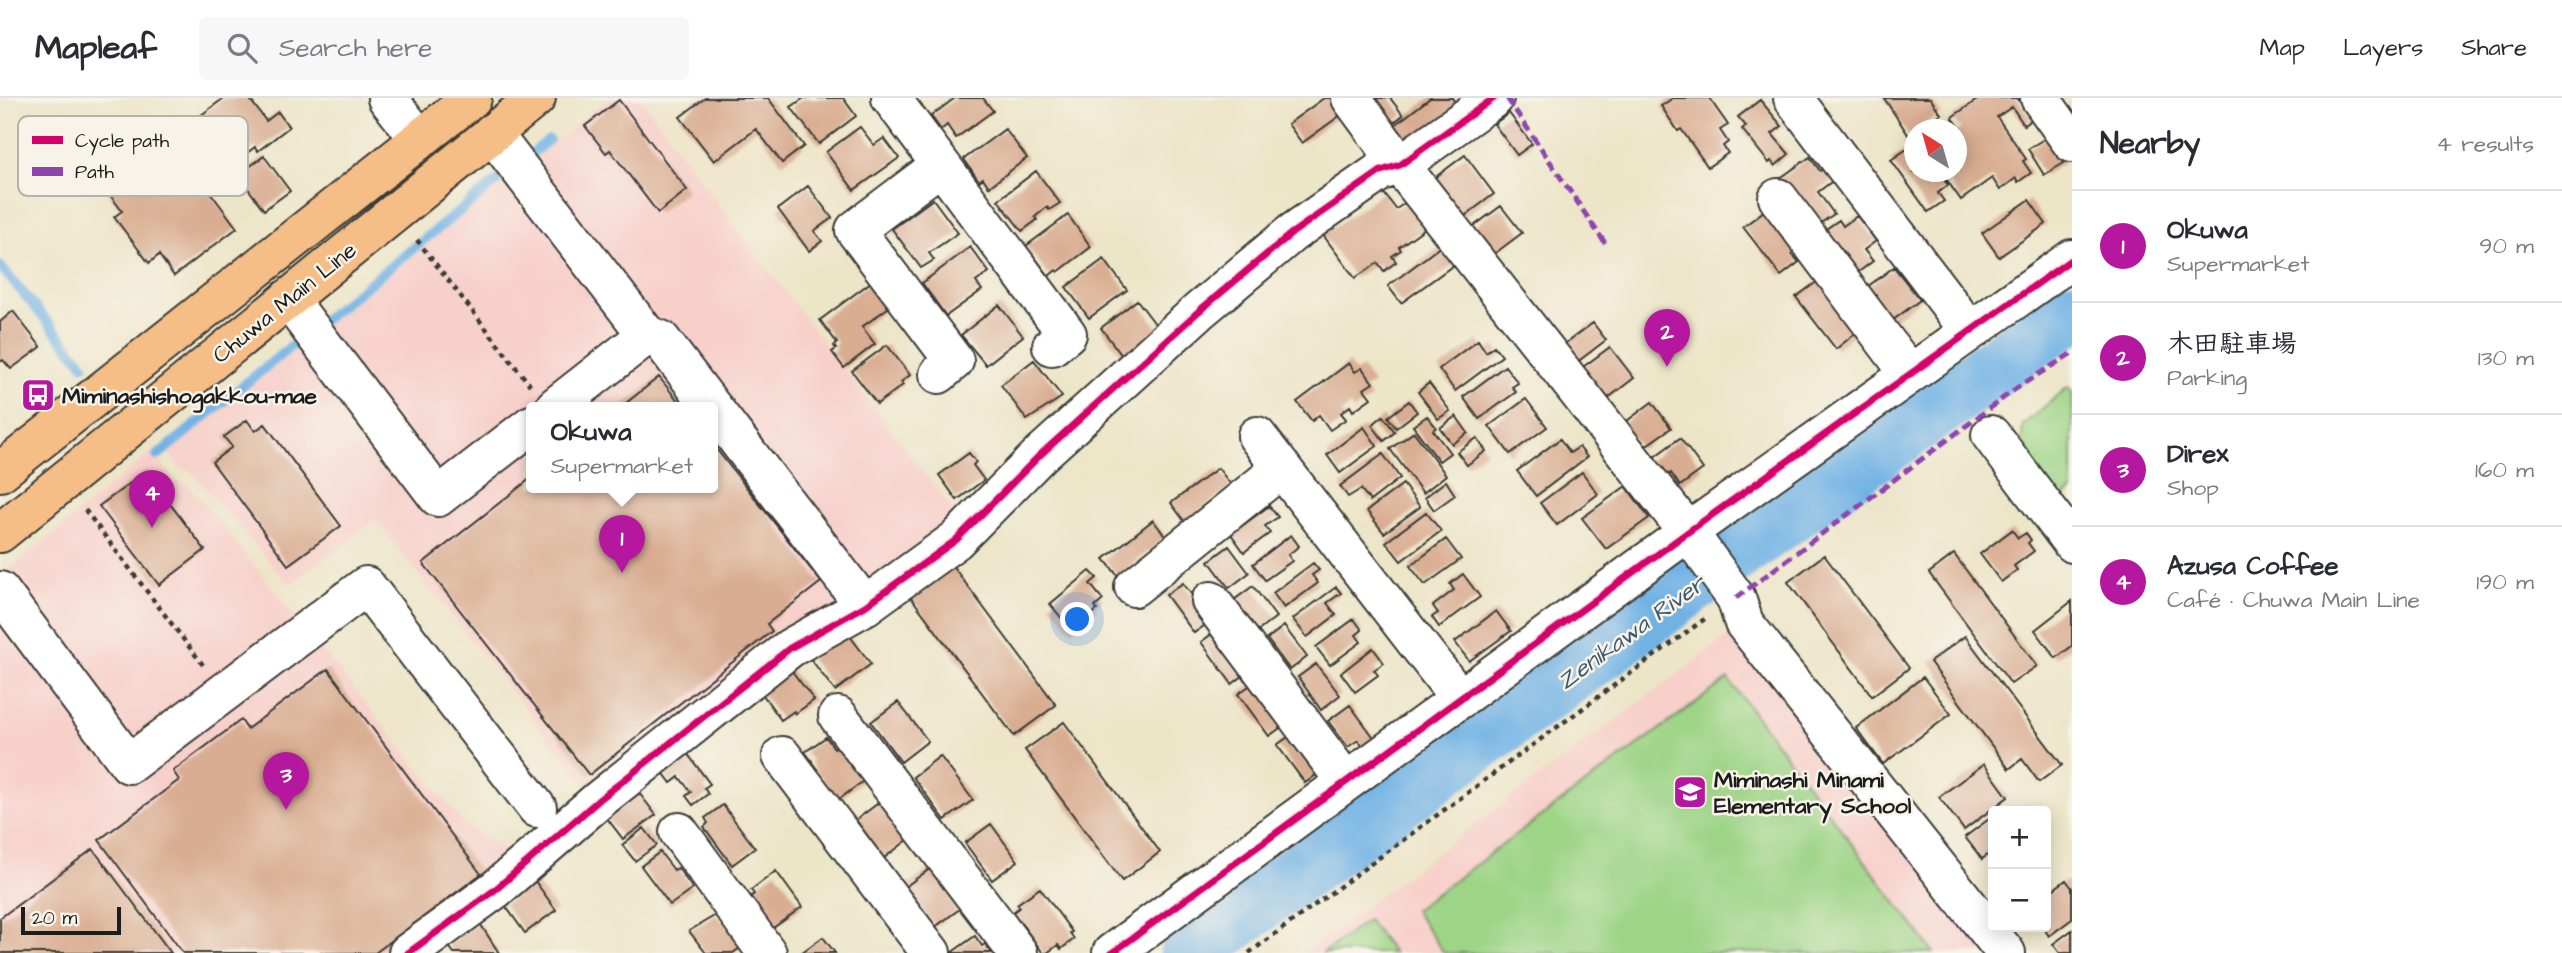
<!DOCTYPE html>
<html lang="en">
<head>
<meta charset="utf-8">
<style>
	:root { --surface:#fff; --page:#f7f7f7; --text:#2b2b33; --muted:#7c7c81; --line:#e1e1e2; --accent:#b5179e }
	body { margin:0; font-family:"Architects Daughter","Klee One",sans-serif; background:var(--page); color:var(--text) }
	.controls { position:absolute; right:21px; bottom:21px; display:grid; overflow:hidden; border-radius:7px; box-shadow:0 4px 18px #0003 }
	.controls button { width:63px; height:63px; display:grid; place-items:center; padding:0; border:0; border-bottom:2px solid var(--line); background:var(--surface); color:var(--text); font:35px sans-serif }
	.compass { position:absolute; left:1904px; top:21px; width:63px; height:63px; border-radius:50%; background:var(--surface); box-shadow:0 4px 18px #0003; rotate:323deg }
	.scale { position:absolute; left:21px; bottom:18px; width:100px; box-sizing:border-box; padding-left:7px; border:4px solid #1c1c1c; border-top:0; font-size:19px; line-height:24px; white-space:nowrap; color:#1c1c1c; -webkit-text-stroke:5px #f7f3e8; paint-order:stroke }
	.you { position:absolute; left:1078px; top:522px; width:24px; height:24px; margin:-18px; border:5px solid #fff; border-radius:50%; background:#1a73e8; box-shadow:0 0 0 10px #1a73e833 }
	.badge { display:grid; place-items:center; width:46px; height:46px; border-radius:50%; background:var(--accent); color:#fff; font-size:23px; font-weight:700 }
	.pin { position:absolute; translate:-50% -58px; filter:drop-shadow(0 2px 4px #0008) }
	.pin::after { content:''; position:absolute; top:37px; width:24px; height:21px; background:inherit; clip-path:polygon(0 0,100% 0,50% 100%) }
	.popup { position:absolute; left:526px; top:304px; width:192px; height:91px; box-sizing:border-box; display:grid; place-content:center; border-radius:7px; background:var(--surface); filter:drop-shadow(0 2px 5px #0005); font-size:23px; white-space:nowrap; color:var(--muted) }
	.popup b { font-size:26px; color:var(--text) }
	.popup::after { content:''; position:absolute; left:50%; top:100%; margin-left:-14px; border:14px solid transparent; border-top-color:var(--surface) }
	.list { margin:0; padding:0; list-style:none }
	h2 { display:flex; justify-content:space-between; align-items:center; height:91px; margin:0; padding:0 28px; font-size:30px }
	h2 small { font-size:23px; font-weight:400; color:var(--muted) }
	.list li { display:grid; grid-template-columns:46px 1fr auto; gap:21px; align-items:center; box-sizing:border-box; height:112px; padding:0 28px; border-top:2px solid var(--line) }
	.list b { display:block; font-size:26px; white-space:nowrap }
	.list p { margin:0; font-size:23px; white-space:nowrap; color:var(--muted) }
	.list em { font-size:23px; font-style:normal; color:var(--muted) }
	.icon { flex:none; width:38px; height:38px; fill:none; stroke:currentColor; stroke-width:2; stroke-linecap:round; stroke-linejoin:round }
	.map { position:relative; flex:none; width:2072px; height:855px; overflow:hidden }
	header { display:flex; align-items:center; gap:42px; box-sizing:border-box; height:98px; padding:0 35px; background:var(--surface); border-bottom:2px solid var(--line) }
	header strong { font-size:33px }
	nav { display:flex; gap:38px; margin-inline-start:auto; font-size:24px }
	.search { width:490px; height:63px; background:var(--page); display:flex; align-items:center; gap:18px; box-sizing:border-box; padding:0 24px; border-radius:7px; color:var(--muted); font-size:26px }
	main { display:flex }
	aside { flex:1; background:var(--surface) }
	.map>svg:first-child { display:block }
	.built { fill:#f7d0ca; fill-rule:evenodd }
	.green { fill:#9dd486; stroke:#5c7851; stroke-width:2 }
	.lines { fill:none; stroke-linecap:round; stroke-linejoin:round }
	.stream { stroke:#71b2e5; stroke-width:10 }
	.river { stroke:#71b2e5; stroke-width:60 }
	.building { fill:#d9ad92 }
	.minor-casing { stroke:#3b3a36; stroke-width:42 }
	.major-casing { stroke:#3b3a36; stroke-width:42 }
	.path { stroke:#3b3a36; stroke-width:4.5; stroke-dasharray:5 5; stroke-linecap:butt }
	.minor { stroke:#fff; stroke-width:38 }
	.major { stroke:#f6be87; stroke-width:38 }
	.quiet { stroke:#8e44ad; stroke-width:5; stroke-dasharray:10 5; stroke-linecap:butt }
	.cycleway-casing { stroke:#f7f3e8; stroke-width:11 }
	.cycleway { stroke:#d6006c; stroke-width:7 }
	.labels { text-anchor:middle; stroke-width:5; stroke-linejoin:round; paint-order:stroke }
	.street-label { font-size:23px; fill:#1c1c1c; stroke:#f7f3e8 }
	.poi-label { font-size:23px; font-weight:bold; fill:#1c1c1c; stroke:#f7f3e8; text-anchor:start }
	.water-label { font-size:24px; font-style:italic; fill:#3e586c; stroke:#f7f3e8 }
	.key { fill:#f7f3e8; stroke:#b5b2ab; stroke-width:2 }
	.key-label { font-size:19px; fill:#1c1c1c }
</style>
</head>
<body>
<header>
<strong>Mapleaf</strong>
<div class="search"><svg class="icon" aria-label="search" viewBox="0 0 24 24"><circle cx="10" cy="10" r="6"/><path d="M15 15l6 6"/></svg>Search here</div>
<nav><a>Map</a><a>Layers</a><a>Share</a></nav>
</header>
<main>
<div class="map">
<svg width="2072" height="855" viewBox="0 0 2072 855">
	<rect width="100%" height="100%" fill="#f7f3e8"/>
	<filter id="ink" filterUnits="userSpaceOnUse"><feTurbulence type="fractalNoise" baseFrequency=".0143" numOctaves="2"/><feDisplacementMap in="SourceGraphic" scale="14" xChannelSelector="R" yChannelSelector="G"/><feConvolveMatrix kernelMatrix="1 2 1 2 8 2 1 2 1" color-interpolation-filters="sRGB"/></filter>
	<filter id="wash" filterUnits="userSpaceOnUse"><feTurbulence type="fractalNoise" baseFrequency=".00686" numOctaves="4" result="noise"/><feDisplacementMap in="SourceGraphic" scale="28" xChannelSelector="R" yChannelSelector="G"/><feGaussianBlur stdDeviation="1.57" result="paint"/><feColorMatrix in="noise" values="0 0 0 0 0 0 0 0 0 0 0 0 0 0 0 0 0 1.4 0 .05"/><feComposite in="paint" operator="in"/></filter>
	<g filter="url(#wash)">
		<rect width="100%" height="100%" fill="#ede5c8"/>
		<path class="built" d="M609,0H641L742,138L961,423L590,692L375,422L290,487L191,373L179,370L168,354ZM531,309H713V389H531Z
			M153,353L175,383L188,386L465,727L521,761L397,855H0V479Z
			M1735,533L1988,855H1303Z"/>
		<path class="green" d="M2068,289L2072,294V393L2060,402L2021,352L2023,327Z
			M1728,581L1934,855H1444L1414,812Z
			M1368,822L1393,855H1323Z"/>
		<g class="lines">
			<path class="stream" d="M522,63L549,42
				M0,168L84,267
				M317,227L510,73
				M157,358L305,237"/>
			<path class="river" d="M1190,855L1742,449L2072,213"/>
		</g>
		<g id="blocks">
			<path class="building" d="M224,0H249L266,23L278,14L289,29L258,53L255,49L231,67L196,21Z
				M705,0H768L804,48L782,65L756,31L714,63L680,19Z
				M804,0H843L856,18L819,46L791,9Z
				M955,0H983L993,13L956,40L947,27L941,32L931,18Z
				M1324,0H1334L1345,14L1302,45L1288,26Z
				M1369,0H1390L1403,17L1390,28Z
				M1430,0H1452L1460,11L1411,48L1395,27Z
				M1673,0H1709L1728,27L1720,32L1728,44L1723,48L1728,55L1708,69L1681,31L1678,33L1661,8Z
				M1884,0H1930L1941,16L1914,32L1909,38Z
				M1980,0H2017L2032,21L2024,27L2012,9L1997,19L2026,61L2023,63L2031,75L2018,84L2016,80L2000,92L1992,80L1961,102L1941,74H1956V34L1961,31L1952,19Z
				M619,2L687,92L658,115L610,52L606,55L585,28Z
				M1760,2L1782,28L1772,36L1789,56L1775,68L1771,63L1769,65L1742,31L1746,28L1738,19Z
				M1509,15L1532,46L1517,57L1494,26Z
				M860,29L874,47L884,40L899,60L854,92L826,54Z
				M1005,31L1027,60L989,89L983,80L979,83L964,61Z
				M2047,39L2064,65L2044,77L2028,51Z
				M172,43L237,130L174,178L159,157L149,165L114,119L122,113L107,93Z
				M1914,46V74H1938L1948,87L1938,95L1944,103L1928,114L1891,62Z
				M1465,57L1494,96L1462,120L1433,81Z
				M264,58L290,93L264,112L238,77Z
				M1810,59L1820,73L1826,69L1835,81L1818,94L1834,116L1818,127H1812L1779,81Z
				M1036,73L1060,105L1049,112L1047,109L1035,119L1037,122L1022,133L998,102Z
				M808,88L832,120L814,133L822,143L809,153L778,111Z
				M1383,94L1396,111L1407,104L1425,130L1399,149L1401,152L1392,158L1396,164L1384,173L1378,165L1355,180L1323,137Z
				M933,101L958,135L929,155L934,162L921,170L892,131Z
				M2029,102L2046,126L1999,159L1982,135Z
				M1501,108L1522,135L1494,156L1470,131Z
				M1764,113L1796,154L1792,156L1799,164L1781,178L1743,129Z
				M1068,117L1091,149L1058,174L1056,172L1049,178L1026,148Z
				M1857,118L1876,143L1864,152L1873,163L1852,179L1819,136L1839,122L1843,128Z
				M1441,148L1455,166L1401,205L1388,188Z
				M970,149L989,174L976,184L982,192L946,218L922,185Z
				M1104,161L1127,192L1089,220L1066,189Z
				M1894,169L1920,202L1889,225L1863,192Z
				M1818,183L1861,231L1836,251L1796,199Z
				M871,184L889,209L862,229L875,246L844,270L832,254L836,251L834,248L837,245L820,222Z
				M1137,202L1162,235L1126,263L1101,230Z
				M999,207L1023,238L986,267L961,237Z
				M13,213L41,249L11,271L3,262L0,264V224Z
				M1593,225L1606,242L1572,268L1559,250Z
				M1478,242L1486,254L1494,248L1502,258L1455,293L1439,271Z
				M887,247L910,277L901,284L903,287L877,306L852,273Z
				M1610,249L1634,280L1603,304L1579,272Z
				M1034,262L1062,299L1027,322L1001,287Z
				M1349,265L1355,274L1362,270L1373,285L1364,291L1371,300L1353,313L1350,308L1341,315L1346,321L1330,332L1319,317L1312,323L1297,304Z
				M1505,268L1518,285L1512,289L1516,294L1479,321L1463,299Z
				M659,279L683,309H621Z
				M1429,285L1450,313L1438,321L1418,294Z
				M1526,301L1547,329L1510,356L1489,328Z
				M1409,303L1417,314L1396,330L1388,319Z
				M1652,304L1671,330L1641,351L1623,326Z
				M1383,318L1395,334L1384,343L1372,327Z
				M1427,318L1436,329L1433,332L1450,355L1439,363L1413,328Z
				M1456,318L1468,335L1452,346L1440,330Z
				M247,322L255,333L265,326L341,428L288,467L212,364L232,349L224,339Z
				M1364,329L1377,348L1340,375L1327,357Z
				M1414,334L1446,377L1423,395L1390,351Z
				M1477,340L1486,353L1467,367L1457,354Z
				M1680,340L1703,371L1680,388L1671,375L1664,381L1650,362Z
				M1560,341L1570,355L1579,349L1587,359L1536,398L1517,373Z
				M713,347L821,484L767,526L772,533L589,677L423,465L531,380V389H713Z
				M969,355L976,364L973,367L984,382L957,402L939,377Z
				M1383,356L1400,380L1370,403L1361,391L1348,399L1340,388Z
				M1218,370L1232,388L1185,424L1171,405Z
				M146,374L205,452L159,487L99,408Z
				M1582,374L1598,396L1557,427L1540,405Z
				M1446,383L1455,397L1434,412L1425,399Z
				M1403,386L1420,409L1384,435L1367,413Z
				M1626,388L1649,420L1606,451L1582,420Z
				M1269,408L1278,419L1265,428L1270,435L1244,454L1231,436Z
				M1426,414L1441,433L1401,463L1386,444Z
				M1153,422L1166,439L1118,478L1104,461Z
				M2012,432L2018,440L2026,435L2031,442L2028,445L2034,453L2014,468L2017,472L2001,484L1980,456Z
				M1291,437L1299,448L1288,457L1292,463L1265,482L1253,466Z
				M1446,441L1461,461L1425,487L1410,468Z
				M1229,448L1249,475L1229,490L1209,463Z
				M1954,456L2037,568L2011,586L1929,475Z
				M1824,457L1909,570L1872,598L1788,484Z
				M1313,465L1319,472L1312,477L1318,485L1284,510L1273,495Z
				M952,467L1056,607L1014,638L910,498Z
				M1090,473L1097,480L1090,486L1103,502L1095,509L1097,512L1072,533L1050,506Z
				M1463,476L1480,499L1439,529L1432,519L1438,515L1433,508L1454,492L1450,486Z
				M1183,485L1211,523L1194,535L1166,497Z
				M1253,488L1276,519L1258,533L1234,502Z
				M1336,489L1341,495L1327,505L1336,517L1307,539L1293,521Z
				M2072,503V548L2056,560L2035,532Z
				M1496,513L1511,533L1469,563L1455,544Z
				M1354,521L1362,532L1356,537L1361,544L1330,567L1316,549Z
				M1284,528L1307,559L1290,572L1267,541Z
				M1217,532L1248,574L1232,586L1201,544Z
				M846,533L871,566L835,593L810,560Z
				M1965,538L2062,667L2039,684L2022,661L2009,671L1930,564Z
				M1373,550L1384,565L1374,572L1378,577L1355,594L1341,575Z
				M1316,566L1340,597L1321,612L1298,579Z
				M788,568L814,602L795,616L794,613L781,622L758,590Z
				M328,571L481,776L375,855H183L99,742L179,682L173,673L241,622L247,631Z
				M1923,579L1951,616L1883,666L1856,630Z
				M1256,583L1287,625L1269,638L1238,596Z
				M898,604L928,643L901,664L871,624Z
				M1350,607L1375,641L1364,650L1358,642L1348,649L1328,623Z
				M1064,624L1160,754L1122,783L1025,652Z
				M1295,634L1323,672L1305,685L1277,647Z
				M826,639L834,650L836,648L838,651L842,648L866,681L838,702L810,664L812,663L805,654Z
				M684,651L710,686L704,690L708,696L693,707L686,698L691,694L679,679L671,685L659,669Z
				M940,658L973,702L945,722L913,679Z
				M1984,666L2008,699L1964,732L1939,699Z
				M636,691L656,717L623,741L603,715Z
				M881,703L909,741L884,760L856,722Z
				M723,707L755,750L732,767L704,729L708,725L705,720Z
				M1993,718V753L1982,761L1965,739Z
				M991,726L1018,763L992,782L965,745Z
				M644,730L657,747L635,763L622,747Z
				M93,751L171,855H0V820Z
				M660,754L674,772L678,770L693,791L670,807L641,768Z
				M931,770L961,810L935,829L905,789Z
				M776,773L802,809L773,830L750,799L754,796L751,792Z
				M2066,782L2072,790V821L2049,838L2043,829H2046V797Z
				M535,783L556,812L525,835L504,806Z
				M1040,790L1072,834L1070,835L1074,841L1061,851L1058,847L1047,855H1043L1013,814L1020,809L1017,806Z
				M716,817L744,847L733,855H706L689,833Z
				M479,824L499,855H454L448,847Z
				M2072,832V855H2060L2053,846Z
				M975,838L982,848L985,846L992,855H951Z
				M823,839L835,855H801Z"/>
		</g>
	</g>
	<g filter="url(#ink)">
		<use href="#blocks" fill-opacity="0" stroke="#3b3a36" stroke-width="2"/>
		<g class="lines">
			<g class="minor-casing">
				<path id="minor" d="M387,0L420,41
					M891,0L1067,236L1052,248
					M1351,0L1400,67L1688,434L1736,500L1744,525L2006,855
					M1793,0L1969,232
					M2040,0L2072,45
					M492,35L647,237L661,242L712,309
					M1778,100L1909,275
					M288,201L438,399L531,327
					M939,276L954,263L855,132L941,67
					M555,309L647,237
					M713,310L865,508
					M1991,337L2072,445
					M1257,338L1460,601
					M1134,489L1282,370
					M0,493L129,666L366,488L537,710
					M1211,503L1346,684
					M838,618L1018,855
					M782,658L931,855
					M679,734L767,855
					M408,855L496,791L600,701L790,550L865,508L956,442L1040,357L1199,213L1292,135L1381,73L1400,67L1494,0
					M1112,855L1688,434L2072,161"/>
			</g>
			<g class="major-casing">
				<path id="major" d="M0,374L472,0
					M0,435L536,0"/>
			</g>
			<path class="path" d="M417,142L530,287
				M85,412L203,567
				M1249,855L1706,520"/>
			<use href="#minor" class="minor"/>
			<use href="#major" class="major"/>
			<path class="quiet" d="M1507,0L1607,148
				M1736,500L2018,289L2072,255"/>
			<g class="cycleway-casing">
				<path id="cycleway" d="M408,855L496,791L600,701L790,550L865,508L956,442L1040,357L1199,213L1292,135L1381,73L1400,67L1494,0
					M1112,855L1688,434L2072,161"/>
			</g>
			<use href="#cycleway" class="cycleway"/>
		</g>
	</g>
	<defs>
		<g id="bus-square" transform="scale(1.75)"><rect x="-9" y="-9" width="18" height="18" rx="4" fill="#b5179e" stroke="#f7f3e8"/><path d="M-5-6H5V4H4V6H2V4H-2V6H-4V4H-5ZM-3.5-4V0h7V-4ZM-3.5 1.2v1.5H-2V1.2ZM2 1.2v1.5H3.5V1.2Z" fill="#fff"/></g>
		<g id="school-square" transform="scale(1.75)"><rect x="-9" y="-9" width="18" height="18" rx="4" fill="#b5179e" stroke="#f7f3e8"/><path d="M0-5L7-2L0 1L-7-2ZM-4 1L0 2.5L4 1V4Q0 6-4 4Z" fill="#fff"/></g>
	</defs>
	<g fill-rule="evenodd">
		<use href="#bus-square" x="38" y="297"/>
		<use href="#school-square" x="1690" y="694"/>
	</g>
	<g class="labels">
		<g class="street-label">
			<text transform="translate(284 204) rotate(-39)" y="8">Chuwa Main Line</text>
		</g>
		<g class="poi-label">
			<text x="62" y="305">Miminashishogakkou-mae</text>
			<text x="1714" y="689">Miminashi Minami<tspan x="1714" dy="26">Elementary School</tspan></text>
		</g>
		<g class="water-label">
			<text transform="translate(1631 534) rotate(-36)" y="8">Zenikawa River</text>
		</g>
	</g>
	<rect x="18" y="18" width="230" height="80" rx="10" class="key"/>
	<rect x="32" y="38" width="31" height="8" fill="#d6006c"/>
	<rect x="32" y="69" width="31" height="9" fill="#8e44ad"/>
	<g class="key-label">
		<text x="75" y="49">Cycle path</text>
		<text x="75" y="80">Path</text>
	</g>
</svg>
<div class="controls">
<button>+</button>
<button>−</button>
</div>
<svg class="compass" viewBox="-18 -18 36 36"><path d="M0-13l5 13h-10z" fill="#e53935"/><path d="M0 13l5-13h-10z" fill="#7c7c81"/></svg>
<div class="scale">20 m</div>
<div class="you"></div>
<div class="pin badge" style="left:622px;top:475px">1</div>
<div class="popup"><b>Okuwa</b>Supermarket</div>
<div class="pin badge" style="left:1667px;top:269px">2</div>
<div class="pin badge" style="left:286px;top:712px">3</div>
<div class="pin badge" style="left:152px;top:430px">4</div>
</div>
<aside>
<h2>Nearby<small>4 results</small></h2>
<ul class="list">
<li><span class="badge">1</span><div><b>Okuwa</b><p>Supermarket</p></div><em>90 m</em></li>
<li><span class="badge">2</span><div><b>木田駐車場</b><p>Parking</p></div><em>130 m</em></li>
<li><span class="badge">3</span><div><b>Direx</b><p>Shop</p></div><em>160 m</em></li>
<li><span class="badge">4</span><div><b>Azusa Coffee</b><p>Café · Chuwa Main Line</p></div><em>190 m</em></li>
</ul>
</aside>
</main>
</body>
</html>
